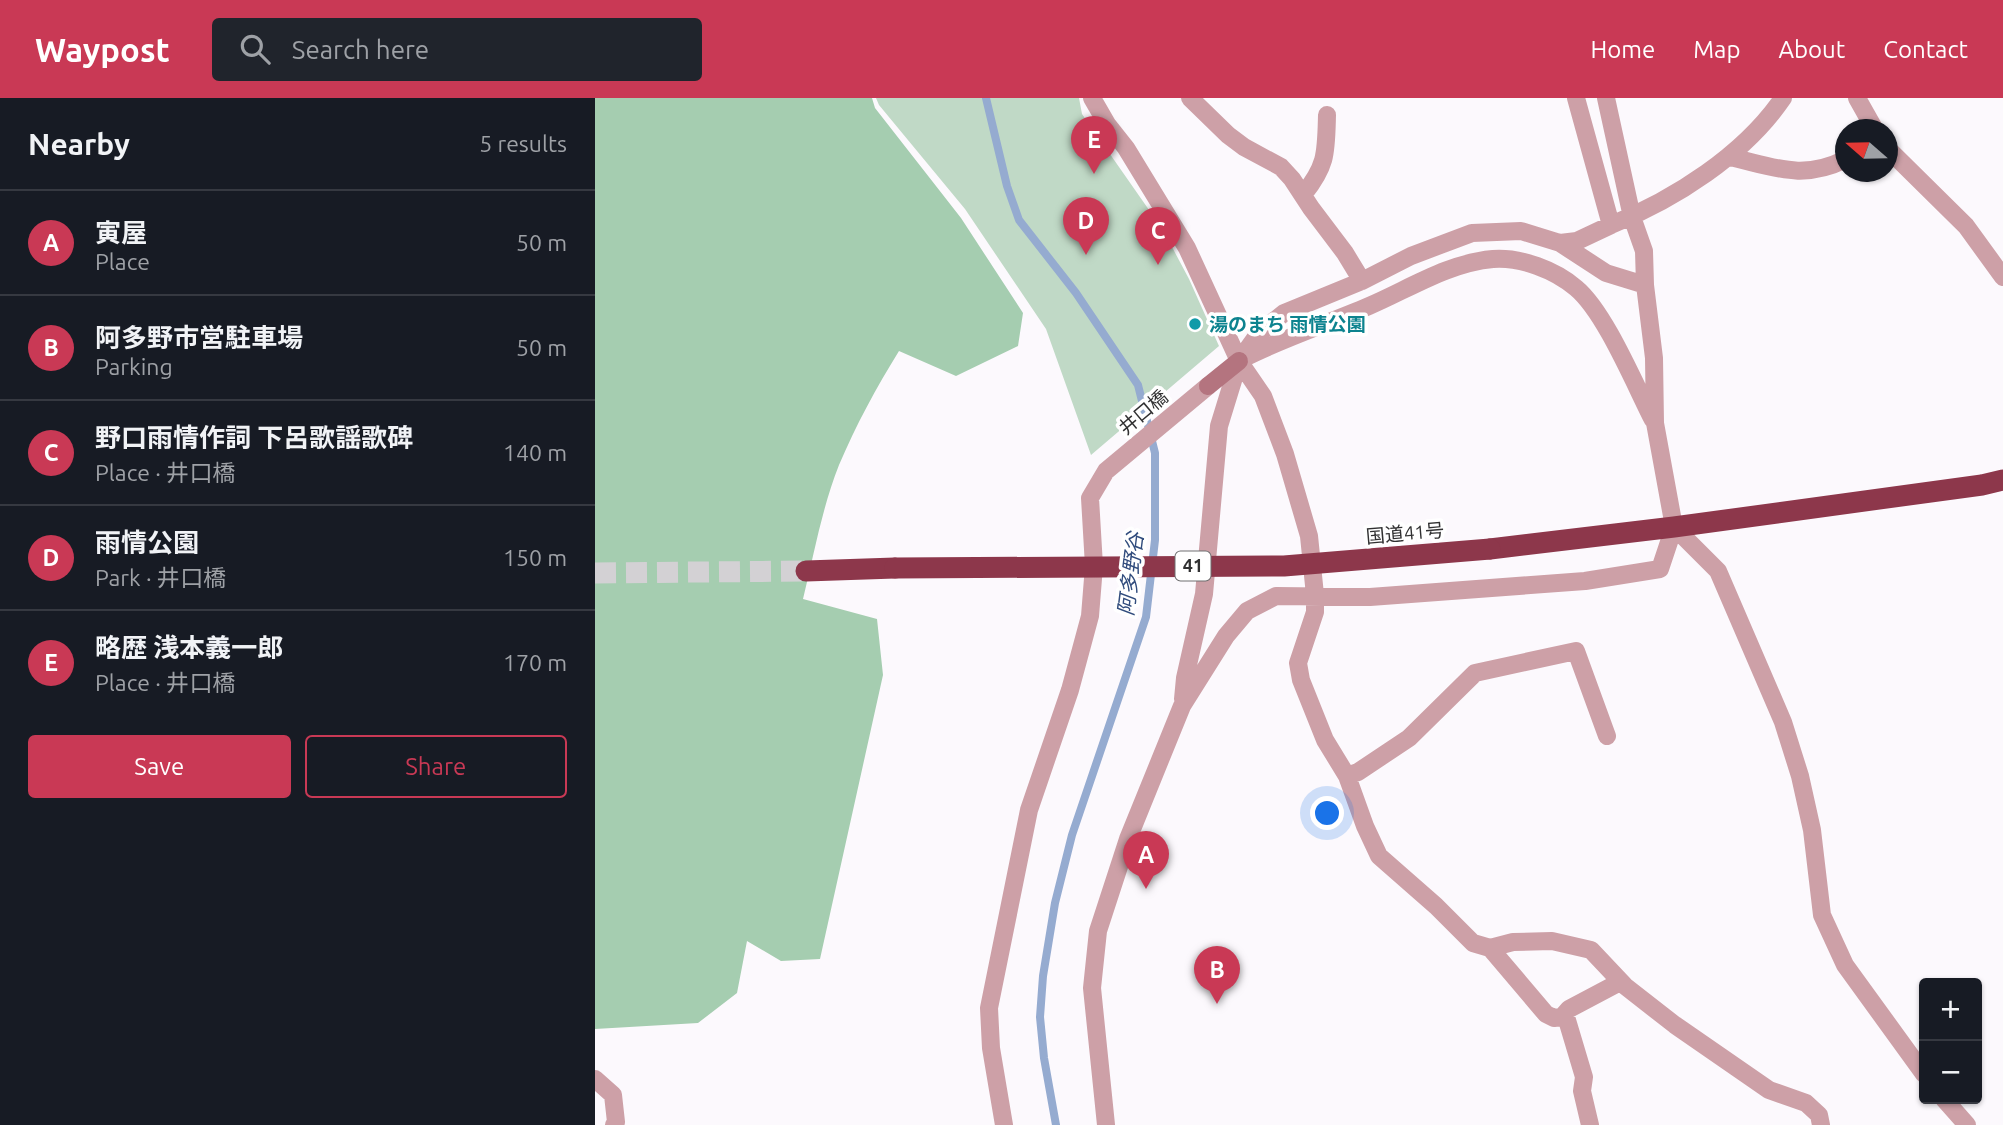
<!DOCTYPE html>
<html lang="en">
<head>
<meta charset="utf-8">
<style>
	:root { --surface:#171b24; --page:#20242c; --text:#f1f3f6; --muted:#9ea1a6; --line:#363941; --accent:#c93955 }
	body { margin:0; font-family:Ubuntu,"Noto Sans JP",sans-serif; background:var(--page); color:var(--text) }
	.controls { position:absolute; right:21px; bottom:21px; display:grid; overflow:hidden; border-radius:7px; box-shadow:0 2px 5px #0004 }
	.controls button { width:63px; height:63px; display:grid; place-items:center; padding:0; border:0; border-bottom:2px solid var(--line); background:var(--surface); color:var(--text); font:35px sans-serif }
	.compass { position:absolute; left:1240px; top:21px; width:63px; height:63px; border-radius:50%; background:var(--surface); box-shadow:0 2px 5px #0004; rotate:290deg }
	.you { position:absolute; left:733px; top:716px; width:24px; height:24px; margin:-18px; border:5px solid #fff; border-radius:50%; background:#1a73e8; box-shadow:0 0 0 10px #1a73e833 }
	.badge { display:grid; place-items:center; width:46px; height:46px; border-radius:50%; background:var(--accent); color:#fff; font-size:23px; font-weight:700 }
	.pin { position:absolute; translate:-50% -58px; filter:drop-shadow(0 2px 4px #0008) }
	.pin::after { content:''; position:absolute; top:37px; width:24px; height:21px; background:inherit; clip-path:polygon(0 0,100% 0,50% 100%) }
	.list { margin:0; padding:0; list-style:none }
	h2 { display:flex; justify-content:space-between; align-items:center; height:91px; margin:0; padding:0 28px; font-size:30px }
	h2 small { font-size:23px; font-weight:400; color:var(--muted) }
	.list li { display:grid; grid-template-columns:46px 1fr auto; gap:21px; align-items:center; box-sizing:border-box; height:105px; padding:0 28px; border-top:2px solid var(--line) }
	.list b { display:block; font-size:26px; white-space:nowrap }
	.list p { margin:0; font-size:23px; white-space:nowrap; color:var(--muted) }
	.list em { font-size:23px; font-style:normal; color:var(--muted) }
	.actions { display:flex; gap:14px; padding:21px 28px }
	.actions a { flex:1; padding:16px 0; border:2px solid var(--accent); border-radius:7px; text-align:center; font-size:24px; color:var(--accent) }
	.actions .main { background:var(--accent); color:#fff }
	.icon { flex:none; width:38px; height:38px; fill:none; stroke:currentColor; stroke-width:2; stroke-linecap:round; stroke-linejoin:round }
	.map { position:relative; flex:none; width:1408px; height:1027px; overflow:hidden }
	header { display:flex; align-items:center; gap:42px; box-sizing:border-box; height:98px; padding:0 35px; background:var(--accent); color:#fff }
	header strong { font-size:33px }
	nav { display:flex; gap:38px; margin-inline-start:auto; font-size:24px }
	.search { width:490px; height:63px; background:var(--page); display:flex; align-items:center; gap:18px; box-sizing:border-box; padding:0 24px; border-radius:7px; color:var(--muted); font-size:26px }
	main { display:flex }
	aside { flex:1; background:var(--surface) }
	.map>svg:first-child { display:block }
	.green { fill:#c0d9c6 }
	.forest { fill:#a5cdb0 }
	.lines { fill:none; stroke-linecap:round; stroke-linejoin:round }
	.stream { stroke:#95abd0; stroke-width:8 }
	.highway-tunnel { stroke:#d3d1d4; stroke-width:21; stroke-dasharray:21 10; stroke-linecap:butt }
	.street { stroke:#cda0a7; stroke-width:18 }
	.secondary { stroke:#b4747f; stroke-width:18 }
	.highway { stroke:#8d374b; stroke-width:21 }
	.highway-bridge { stroke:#8d374b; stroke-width:21 }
	.culture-dot { fill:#0f9aa8; stroke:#fff; stroke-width:2.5 }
	.labels { text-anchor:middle; stroke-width:7; stroke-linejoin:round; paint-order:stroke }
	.shield { fill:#fff; stroke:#6f6f70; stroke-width:2 }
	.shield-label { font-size:18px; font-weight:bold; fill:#313132 }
	.culture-label { font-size:19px; font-weight:bold; fill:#0d838f; stroke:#fff; text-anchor:start }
	.street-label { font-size:19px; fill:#313132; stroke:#fff }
	.water-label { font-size:21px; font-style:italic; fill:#314c7d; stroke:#fff }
</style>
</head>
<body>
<header>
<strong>Waypost</strong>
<div class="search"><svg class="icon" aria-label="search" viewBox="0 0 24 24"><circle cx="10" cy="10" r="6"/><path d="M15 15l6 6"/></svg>Search here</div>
<nav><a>Home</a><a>Map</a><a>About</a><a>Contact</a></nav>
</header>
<main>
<aside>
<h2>Nearby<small>5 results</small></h2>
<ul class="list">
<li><span class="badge">A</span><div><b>寅屋</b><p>Place</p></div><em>50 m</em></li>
<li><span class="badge">B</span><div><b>阿多野市営駐車場</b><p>Parking</p></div><em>50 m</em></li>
<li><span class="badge">C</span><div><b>野口雨情作詞 下呂歌謡歌碑</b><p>Place · 井口橋</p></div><em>140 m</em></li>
<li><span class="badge">D</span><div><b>雨情公園</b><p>Park · 井口橋</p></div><em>150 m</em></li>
<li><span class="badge">E</span><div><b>略歴 浅本義一郎</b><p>Place · 井口橋</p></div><em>170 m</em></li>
</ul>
<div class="actions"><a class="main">Save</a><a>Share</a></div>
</aside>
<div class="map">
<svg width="1408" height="1027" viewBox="0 0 1408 1027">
	<rect width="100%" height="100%" fill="#fcf9fd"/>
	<path class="green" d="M281,0H484L487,16L568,132L594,181L624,248L496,357L451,231L370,111L284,7Z"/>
	<path class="forest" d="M0,0H277L280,10L366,120L428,215L423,248L361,278L304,253C281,290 261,327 244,367C227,410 219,456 208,501L282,521L288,577L225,861L186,863L152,843L142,895L103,925L0,931Z"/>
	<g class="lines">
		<path class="stream" d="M391,0L412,88L424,122L481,195L543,287L560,355V442L551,519L477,737L460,805L448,878L445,919L449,960L461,1027"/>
		<path class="highway-tunnel" d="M0,475L211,473"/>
		<path class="street" d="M497,0L512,26L531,50L592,150L644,263L668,298L690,356L714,438L720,497V514L703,565L706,582L730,642L752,678L770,728L784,758L841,808L878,845L895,850L918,844L957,843L996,852L1030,888L1080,927L1174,992L1211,1005L1224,1017L1226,1027
			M595,0L633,37L649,49L686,69L697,81L716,110L750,155L767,183
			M981,0L1016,127C1080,101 1149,57 1188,0
			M1262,0L1280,32
			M1293,51L1371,128L1408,179
			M1135,59C1180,69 1207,83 1251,61
			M708,97C732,67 731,55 732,17
			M965,145L982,143L1016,127
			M647,261C688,240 732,226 774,208C814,191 853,165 898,161C926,159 960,172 981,190C1010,214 1040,287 1058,322
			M1079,429L1123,473L1188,624L1205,678L1217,732L1227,817L1250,867L1329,976
			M588,601L590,580L609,496L624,328L644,263L664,235L689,215L767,183L816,158L877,135L926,133L965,145L1011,175L1050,187
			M752,678L763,674L814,640L880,575L981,553L1012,638
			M895,850L951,916L959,920L967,919L974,911L1025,884
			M967,919L972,922L989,979L987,993L995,1027
			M0,981L18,997L21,1024L19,1027
			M1349,1001L1372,1027
			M409,1027L396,950L394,910L434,712L475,592L495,518L499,468L495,400L511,373L613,288
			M511,1027L497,890L503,833L533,741L587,608L631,538L652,513L681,498L775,499L990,483L1065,471L1079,429L1060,325L1059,260L1050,187L1049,153L1037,119L1011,0"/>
		<path class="secondary" d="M613,288L644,263"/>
		<path class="highway" d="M895,451L1079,429L1387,387L1408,382
			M211,473L300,470"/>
		<path class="highway-bridge" d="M300,470L689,468L895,451"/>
	</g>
	<circle class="culture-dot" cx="600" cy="226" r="7"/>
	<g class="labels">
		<rect class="shield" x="580.5" y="453.5" width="35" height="29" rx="5"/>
		<g class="shield-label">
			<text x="598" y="474">41</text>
		</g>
		<g class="culture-label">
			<text x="614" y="233">湯のまち 雨情公園</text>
		</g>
		<g class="street-label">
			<text transform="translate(548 314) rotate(-40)" y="7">井口橋</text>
			<text transform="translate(810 435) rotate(-5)" y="7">国道41号</text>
		</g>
		<g class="water-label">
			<text transform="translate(536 476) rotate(-83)" y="7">阿多野谷</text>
		</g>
	</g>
</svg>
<div class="controls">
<button>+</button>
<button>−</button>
</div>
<svg class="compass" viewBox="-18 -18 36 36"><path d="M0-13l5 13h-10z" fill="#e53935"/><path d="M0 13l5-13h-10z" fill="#9ea1a6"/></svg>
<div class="you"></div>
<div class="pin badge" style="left:551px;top:791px">A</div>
<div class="pin badge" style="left:622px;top:906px">B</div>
<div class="pin badge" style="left:563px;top:167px">C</div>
<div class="pin badge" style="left:491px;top:157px">D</div>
<div class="pin badge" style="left:499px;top:76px">E</div>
</div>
</main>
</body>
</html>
